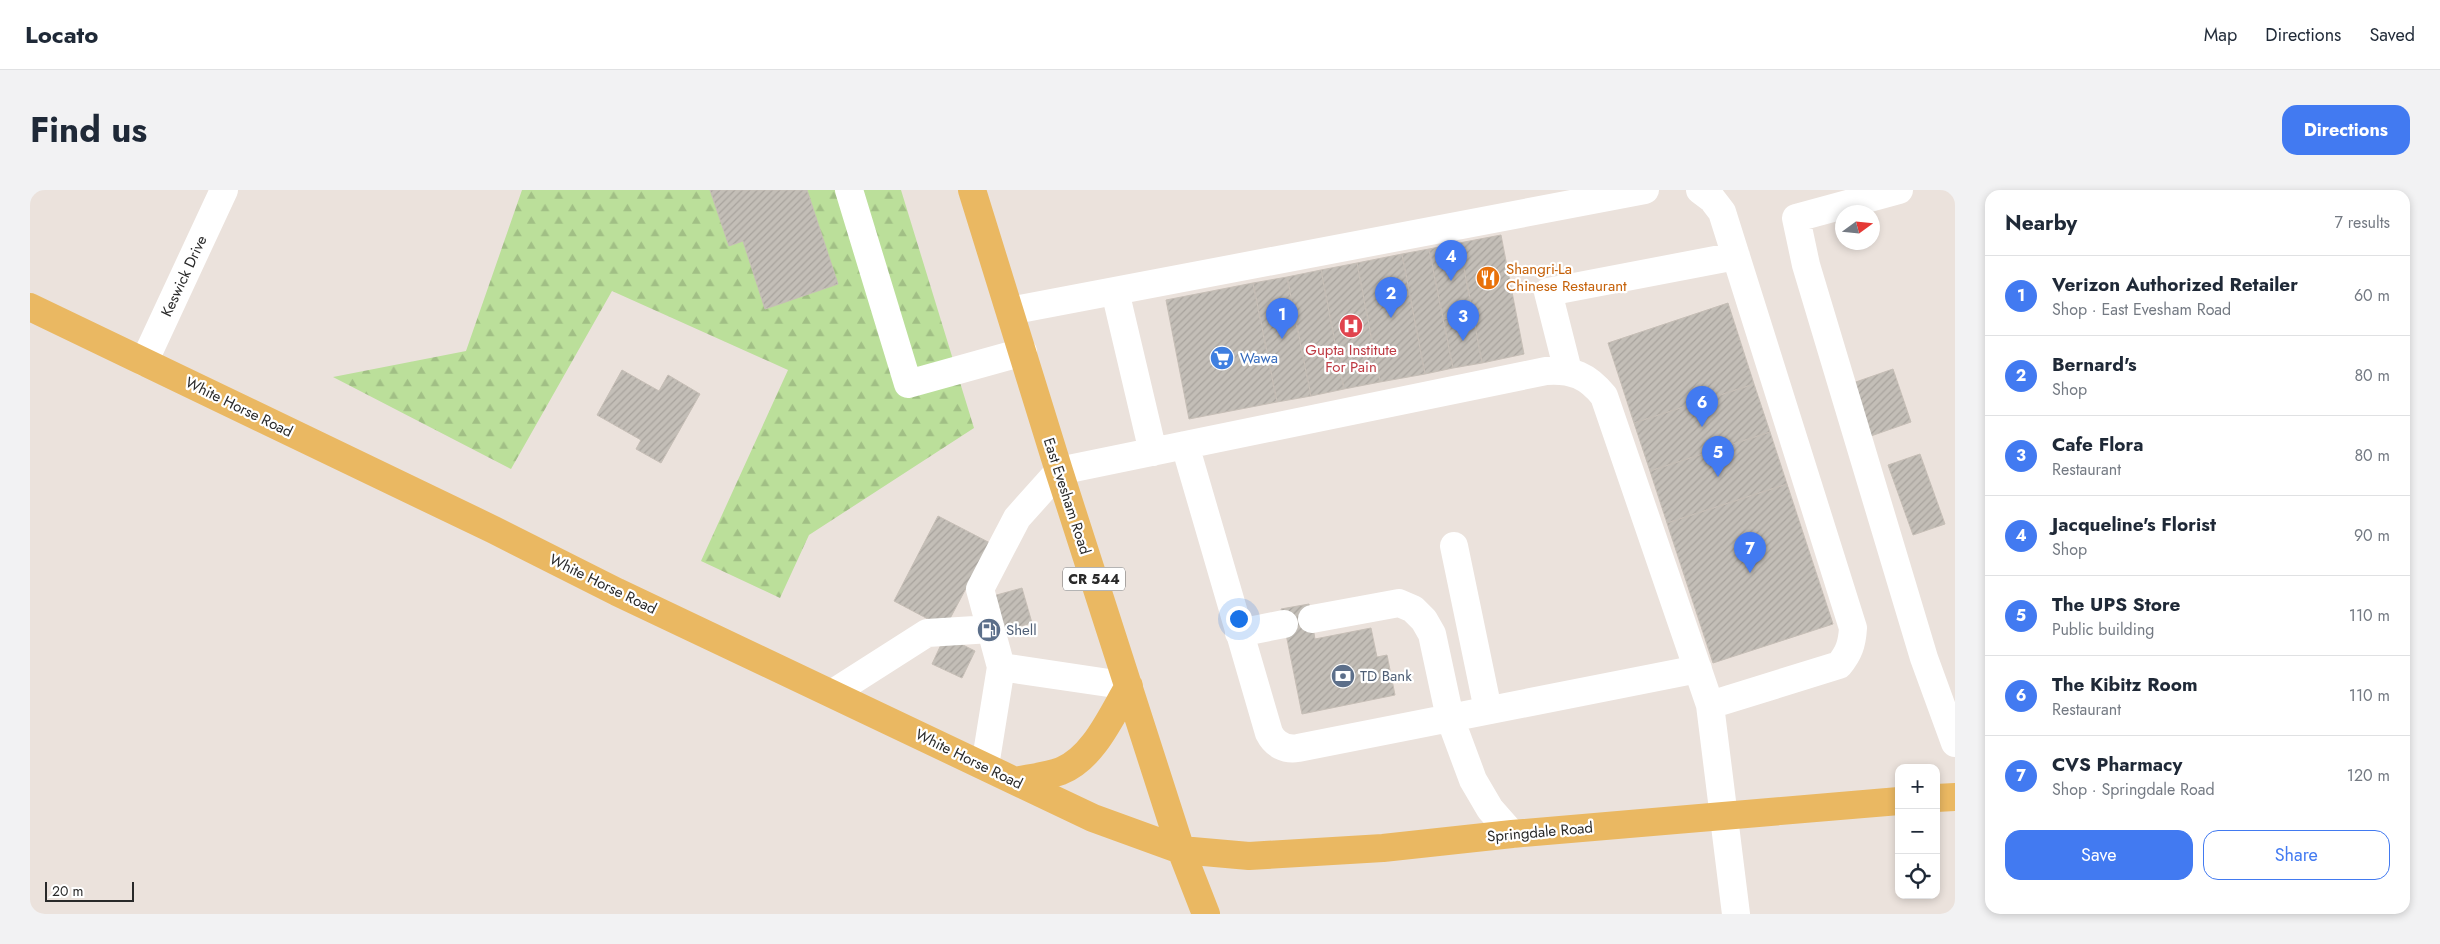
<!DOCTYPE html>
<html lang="en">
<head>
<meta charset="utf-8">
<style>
	:root { --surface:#fff; --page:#f2f2f3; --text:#1f2937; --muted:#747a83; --line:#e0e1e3; --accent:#427af1 }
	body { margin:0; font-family:Jost,sans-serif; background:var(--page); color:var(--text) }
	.controls { position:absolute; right:15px; bottom:15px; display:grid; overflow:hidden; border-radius:10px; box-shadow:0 2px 8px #0003 }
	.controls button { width:45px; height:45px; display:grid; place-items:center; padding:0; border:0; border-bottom:1px solid var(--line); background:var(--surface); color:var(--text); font:25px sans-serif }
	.compass { position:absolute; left:1805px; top:15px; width:45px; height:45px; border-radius:50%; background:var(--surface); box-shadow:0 2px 8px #0003; rotate:75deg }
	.scale { position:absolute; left:15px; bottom:12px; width:89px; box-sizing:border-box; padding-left:5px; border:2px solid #292929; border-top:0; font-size:14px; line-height:18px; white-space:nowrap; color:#292929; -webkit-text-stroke:4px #fff; paint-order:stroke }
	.you { position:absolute; left:1208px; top:428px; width:18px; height:18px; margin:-12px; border:4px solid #fff; border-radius:50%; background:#1a73e8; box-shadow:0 0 0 8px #1a73e833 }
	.badge { display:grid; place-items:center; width:32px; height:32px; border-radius:50%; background:var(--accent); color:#fff; font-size:16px; font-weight:700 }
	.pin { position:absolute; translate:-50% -41px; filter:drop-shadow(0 1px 2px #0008) }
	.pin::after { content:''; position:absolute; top:26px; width:18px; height:15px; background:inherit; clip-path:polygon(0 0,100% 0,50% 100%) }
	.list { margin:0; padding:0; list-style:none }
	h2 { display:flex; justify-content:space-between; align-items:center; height:65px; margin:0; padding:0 20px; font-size:21px }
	h2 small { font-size:16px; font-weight:400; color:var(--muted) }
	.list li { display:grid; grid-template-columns:32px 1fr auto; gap:15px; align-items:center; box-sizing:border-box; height:80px; padding:0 20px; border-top:1px solid var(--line) }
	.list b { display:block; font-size:19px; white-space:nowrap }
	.list p { margin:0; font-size:16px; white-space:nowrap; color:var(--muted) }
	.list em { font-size:16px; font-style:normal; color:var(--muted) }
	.actions { display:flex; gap:10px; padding:15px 20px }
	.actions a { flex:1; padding:11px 0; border:1px solid var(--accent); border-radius:15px; text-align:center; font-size:18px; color:var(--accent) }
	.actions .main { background:var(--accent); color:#fff }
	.icon { flex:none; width:28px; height:28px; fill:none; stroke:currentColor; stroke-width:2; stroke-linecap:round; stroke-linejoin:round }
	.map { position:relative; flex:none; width:1925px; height:724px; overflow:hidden; border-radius:15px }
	header { display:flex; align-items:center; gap:30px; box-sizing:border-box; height:70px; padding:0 25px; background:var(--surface); border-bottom:1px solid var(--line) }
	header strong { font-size:24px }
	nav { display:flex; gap:28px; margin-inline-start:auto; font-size:18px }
	.intro { display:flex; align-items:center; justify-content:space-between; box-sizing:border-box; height:120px; padding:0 30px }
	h1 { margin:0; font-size:35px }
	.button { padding:12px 22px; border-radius:15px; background:var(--accent); color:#fff; font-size:18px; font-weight:700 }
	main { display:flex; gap:30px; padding:0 30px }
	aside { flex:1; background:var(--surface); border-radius:15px; box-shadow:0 2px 8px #0003 }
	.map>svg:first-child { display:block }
	.forest { fill:url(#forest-firs) }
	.building { fill:url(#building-hatch); stroke:#c6beb6 }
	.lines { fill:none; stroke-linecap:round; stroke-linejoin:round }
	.minor { stroke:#fff; stroke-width:28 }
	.major { stroke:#eab862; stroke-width:28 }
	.labels { text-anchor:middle; stroke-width:4.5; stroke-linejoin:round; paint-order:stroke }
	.shield { fill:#fff; stroke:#696969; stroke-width:1 }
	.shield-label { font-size:14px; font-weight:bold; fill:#292929 }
	.food-label { font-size:15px; fill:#c56008; stroke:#fff; text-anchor:start }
	.street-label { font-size:15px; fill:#292929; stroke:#fff }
	.health-label { font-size:15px; fill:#be3a42; stroke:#fff }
	.shop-label { font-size:15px; fill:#366cbe; stroke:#fff; text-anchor:start }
	.service-label { font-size:15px; fill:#4e5e75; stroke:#fff; text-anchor:start }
</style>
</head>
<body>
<header>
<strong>Locato</strong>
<nav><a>Map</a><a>Directions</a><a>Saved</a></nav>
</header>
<div class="intro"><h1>Find us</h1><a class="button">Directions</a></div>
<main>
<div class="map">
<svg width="1925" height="724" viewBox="0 0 1925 724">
	<defs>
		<pattern id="forest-firs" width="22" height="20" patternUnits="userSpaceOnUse" patternTransform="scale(1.25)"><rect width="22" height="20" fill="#bbdf9a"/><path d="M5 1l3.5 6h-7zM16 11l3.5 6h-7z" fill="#a1bf85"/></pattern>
		<pattern id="building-hatch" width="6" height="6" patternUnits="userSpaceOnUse" patternTransform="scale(1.25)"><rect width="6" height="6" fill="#c3beb7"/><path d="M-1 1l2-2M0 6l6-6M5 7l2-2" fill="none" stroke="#a8a39d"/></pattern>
	</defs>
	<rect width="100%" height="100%" fill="#ebe2dc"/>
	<path class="forest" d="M492,0H871L944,238L779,345L750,408L671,371L758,180L582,101L481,279L303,187L436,161Z"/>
	<path class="building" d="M680,0H777L808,94L735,119L713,51L699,56Z
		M1471,45L1494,164L1452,173L1429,53Z
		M1429,53L1443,123L1413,129L1399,59Z
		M1399,59L1423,178L1395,184L1372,64Z
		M1372,64L1395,184L1350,192L1327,73Z
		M1327,73L1350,192L1314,199L1291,80Z
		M1291,80L1314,199L1281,206L1257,87Z
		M1257,87L1281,206L1247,212L1223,93Z
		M1223,93L1247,212L1159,229L1136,110Z
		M1698,113L1724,194L1604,233L1578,153Z
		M1443,123L1452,173L1423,178L1413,129Z
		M1863,179L1881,232L1838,247L1820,194Z
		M592,180L629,201L638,185L670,204L631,273L606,259L611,250L567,225Z
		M1724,194L1740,242L1620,281L1604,233Z
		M1740,242L1757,294L1637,333L1620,281Z
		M1890,264L1915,334L1883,345L1858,275Z
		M1757,294L1803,434L1683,473L1637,333Z
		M908,326L960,353L915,438L864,411Z
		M992,398L1002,433L972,441L963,406Z
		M1279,414L1285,449L1341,438L1347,467L1357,465L1365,505L1272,524L1251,419Z
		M915,446L945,461L932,488L902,474Z"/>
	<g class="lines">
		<path class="minor" d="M819,0L878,194L993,162
			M1670,0L1682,9L1692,22L1823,438C1822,454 1819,463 1809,475L1680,515
			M1869,0L1766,28L1776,75L1894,468L1925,553
			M1085,101L1123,262
			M980,121L1615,0
			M114,172L194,0
			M1538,181L1518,102L1706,66
			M1155,255L1239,543C1245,555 1255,560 1268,558L1668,479
			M1424,356L1458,520
			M1282,429L1369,413L1383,419L1394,430L1402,444L1420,528L1443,590L1460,619L1482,644
			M1209,443L1254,434
			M1099,496L971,477L950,399L987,328L1029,281L1516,181C1542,179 1558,186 1574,206L1680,515L1706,724
			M803,503L897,443L961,439
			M955,576L971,477"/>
		<path class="major" d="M942,0L1029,281L1151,660L1176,724
			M0,117L464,340L587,402L1063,628L1151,660L1219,666L1353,658L1482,644L1869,611
			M985,591C1000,588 1017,586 1031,581C1064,568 1082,524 1099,496
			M1906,608L1925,607"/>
	</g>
	<defs>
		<g id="restaurant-disc" transform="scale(1.25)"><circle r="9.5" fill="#e8710a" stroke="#fff"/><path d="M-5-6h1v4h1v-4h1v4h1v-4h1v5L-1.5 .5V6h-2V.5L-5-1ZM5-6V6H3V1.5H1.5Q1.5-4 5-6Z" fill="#fff"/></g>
		<g id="hospital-disc" transform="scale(1.25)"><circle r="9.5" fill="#e0444e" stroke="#fff"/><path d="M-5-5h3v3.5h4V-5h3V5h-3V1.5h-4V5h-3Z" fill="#fff"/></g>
		<g id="supermarket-disc" transform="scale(1.25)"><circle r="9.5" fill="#3f7fe0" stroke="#fff"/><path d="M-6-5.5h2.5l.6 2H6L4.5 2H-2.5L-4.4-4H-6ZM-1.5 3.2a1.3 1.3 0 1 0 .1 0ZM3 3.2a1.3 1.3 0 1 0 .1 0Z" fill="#fff"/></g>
		<g id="fuel-disc" transform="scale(1.25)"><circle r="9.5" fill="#5c6f8a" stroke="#fff"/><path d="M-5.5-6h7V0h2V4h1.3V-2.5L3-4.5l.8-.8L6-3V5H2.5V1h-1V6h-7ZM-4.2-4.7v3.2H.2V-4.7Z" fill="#fff"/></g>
		<g id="bank-disc" transform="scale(1.25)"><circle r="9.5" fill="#5c6f8a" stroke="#fff"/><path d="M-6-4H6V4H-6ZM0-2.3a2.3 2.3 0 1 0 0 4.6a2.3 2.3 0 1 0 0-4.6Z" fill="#fff"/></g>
	</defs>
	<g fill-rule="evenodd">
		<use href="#restaurant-disc" x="1458" y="88"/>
		<use href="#hospital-disc" x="1321" y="136"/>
		<use href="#supermarket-disc" x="1192" y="168"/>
		<use href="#fuel-disc" x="959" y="440"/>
		<use href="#bank-disc" x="1313" y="486"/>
	</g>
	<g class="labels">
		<rect class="shield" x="1033" y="377.5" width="62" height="23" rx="4"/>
		<g class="shield-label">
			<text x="1064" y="394">CR 544</text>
		</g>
		<g class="food-label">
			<text x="1476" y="84">Shangri-La<tspan x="1476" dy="17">Chinese Restaurant</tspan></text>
		</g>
		<g class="street-label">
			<text transform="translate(154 86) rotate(-65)" y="5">Keswick Drive</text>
			<text transform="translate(209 217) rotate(26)" y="5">White Horse Road</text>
			<text transform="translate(1037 306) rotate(72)" y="5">East Evesham Road</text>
			<text transform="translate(573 394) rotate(26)" y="5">White Horse Road</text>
			<text transform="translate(939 569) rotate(26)" y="5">White Horse Road</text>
			<text transform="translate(1510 642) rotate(-5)" y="5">Springdale Road</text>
		</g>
		<g class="health-label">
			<text x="1321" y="165">Gupta Institute<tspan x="1321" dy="17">For Pain</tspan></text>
		</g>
		<g class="shop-label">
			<text x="1210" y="173">Wawa</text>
		</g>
		<g class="service-label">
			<text x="976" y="445">Shell</text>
			<text x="1330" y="491">TD Bank</text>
		</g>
	</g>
</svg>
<div class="controls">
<button>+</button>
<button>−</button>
<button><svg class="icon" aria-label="locate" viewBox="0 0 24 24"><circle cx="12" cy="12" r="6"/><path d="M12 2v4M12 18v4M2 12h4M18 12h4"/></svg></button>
</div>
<svg class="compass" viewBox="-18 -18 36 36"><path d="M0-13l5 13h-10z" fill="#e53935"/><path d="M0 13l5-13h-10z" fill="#747a83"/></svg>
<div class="scale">20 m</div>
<div class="you"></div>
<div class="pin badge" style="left:1252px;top:149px">1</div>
<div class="pin badge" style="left:1361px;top:128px">2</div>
<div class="pin badge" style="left:1433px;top:151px">3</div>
<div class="pin badge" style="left:1421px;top:91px">4</div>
<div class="pin badge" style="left:1688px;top:287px">5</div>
<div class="pin badge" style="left:1672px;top:237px">6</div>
<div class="pin badge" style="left:1720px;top:383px">7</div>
</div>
<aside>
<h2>Nearby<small>7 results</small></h2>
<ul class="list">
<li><span class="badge">1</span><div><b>Verizon Authorized Retailer</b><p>Shop · East Evesham Road</p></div><em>60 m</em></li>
<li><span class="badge">2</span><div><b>Bernard's</b><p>Shop</p></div><em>80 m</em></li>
<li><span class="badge">3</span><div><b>Cafe Flora</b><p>Restaurant</p></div><em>80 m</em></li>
<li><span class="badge">4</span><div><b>Jacqueline's Florist</b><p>Shop</p></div><em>90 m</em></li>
<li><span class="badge">5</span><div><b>The UPS Store</b><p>Public building</p></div><em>110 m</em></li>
<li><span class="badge">6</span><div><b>The Kibitz Room</b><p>Restaurant</p></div><em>110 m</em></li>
<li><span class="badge">7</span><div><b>CVS Pharmacy</b><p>Shop · Springdale Road</p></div><em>120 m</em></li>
</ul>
<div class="actions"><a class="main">Save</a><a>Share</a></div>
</aside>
</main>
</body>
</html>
